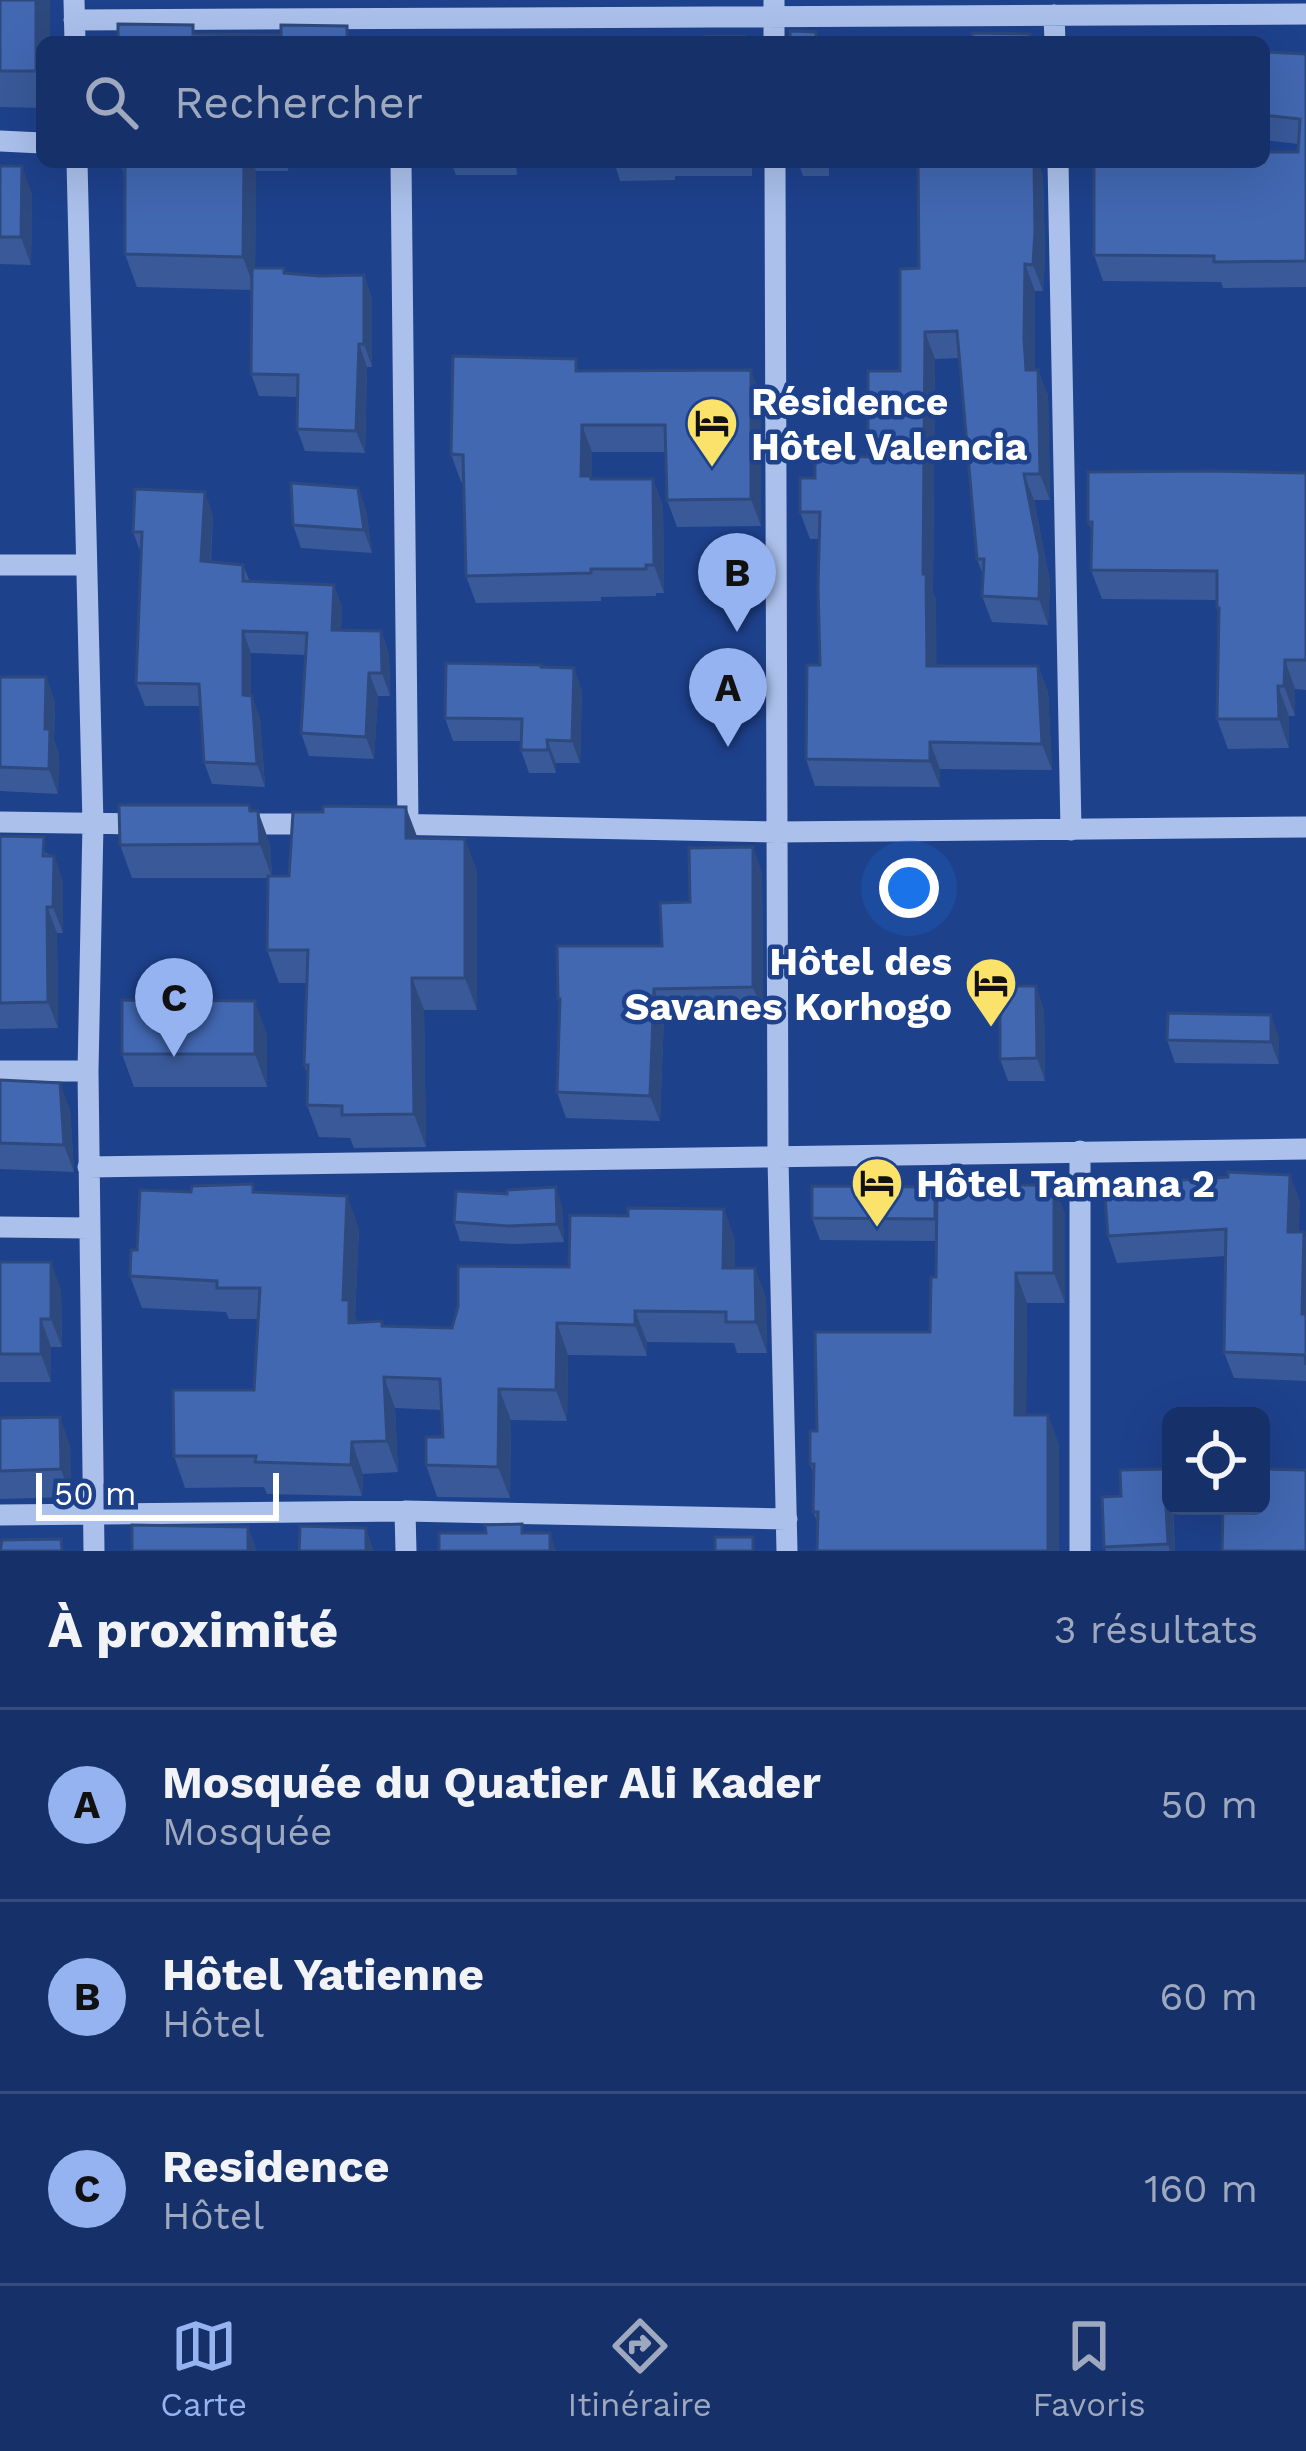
<!DOCTYPE html>
<html lang="fr">
<head>
<meta charset="utf-8">
<style>
	:root { --surface:#163169; --page:#1f396f; --text:#f1f3f6; --muted:#9ea9c0; --line:#354c7d; --accent:#95b2f1 }
	body { margin:0; font-family:"Work Sans",sans-serif; background:var(--page); color:var(--text) }
	.controls { position:absolute; right:36px; bottom:36px; display:grid; overflow:hidden; border-radius:18px; box-shadow:0 12px 48px #0002 }
	.controls button { width:108px; height:108px; display:grid; place-items:center; padding:0; border:0; border-bottom:3px solid var(--line); background:var(--surface); color:var(--text); font:60px sans-serif }
	.scale { position:absolute; left:36px; bottom:30px; width:243px; box-sizing:border-box; padding-left:12px; border:6px solid #fff; border-top:0; font-size:33px; line-height:42px; white-space:nowrap; color:#fff; -webkit-text-stroke:9px #1e418c; paint-order:stroke }
	.you { position:absolute; left:909px; top:888px; width:42px; height:42px; margin:-30px; border:9px solid #fff; border-radius:50%; background:#1a73e8; box-shadow:0 0 0 18px #1a73e833 }
	.badge { display:grid; place-items:center; width:78px; height:78px; border-radius:50%; background:var(--accent); color:#111; font-size:39px; font-weight:700 }
	.pin { position:absolute; translate:-50% -99px; filter:drop-shadow(0 3px 6px #0008) }
	.pin::after { content:''; position:absolute; top:63px; width:42px; height:36px; background:inherit; clip-path:polygon(0 0,100% 0,50% 100%) }
	.list { margin:0; padding:0; list-style:none }
	h2 { display:flex; justify-content:space-between; align-items:center; height:156px; margin:0; padding:0 48px; font-size:51px }
	h2 small { font-size:39px; font-weight:400; color:var(--muted) }
	.list li { display:grid; grid-template-columns:78px 1fr auto; gap:36px; align-items:center; box-sizing:border-box; height:192px; padding:0 48px; border-top:3px solid var(--line) }
	.list b { display:block; font-size:45px; white-space:nowrap }
	.list p { margin:0; font-size:39px; white-space:nowrap; color:var(--muted) }
	.list em { font-size:39px; font-style:normal; color:var(--muted) }
	.icon { flex:none; width:66px; height:66px; fill:none; stroke:currentColor; stroke-width:2; stroke-linecap:round; stroke-linejoin:round }
	.map { position:relative; flex:none; width:1306px; height:1551px; overflow:hidden }
	.search { position:absolute; background:var(--surface); box-shadow:0 12px 48px #0002; left:36px; right:36px; top:36px; height:132px; display:flex; align-items:center; gap:30px; box-sizing:border-box; padding:0 42px; border-radius:18px; color:var(--muted); font-size:45px }
	.sheet { height:732px; background:var(--surface) }
	nav { display:flex; justify-content:space-around; align-items:center; box-sizing:border-box; height:168px; border-top:3px solid var(--line); background:var(--surface); font-size:33px; color:var(--muted) }
	nav a { display:grid; justify-items:center; gap:6px }
	nav .on { color:var(--accent) }
	.map>svg:first-child { display:block }
	.lines { fill:none; stroke-linecap:round; stroke-linejoin:round }
	.minor { stroke:#abc1ec; stroke-width:21 }
	.wall { fill:#395999 }
	.shaded-wall { fill:#2e497d }
	.building { fill:#4268b2; stroke:#2e497d; stroke-width:3 }
	.labels { text-anchor:middle; stroke-width:9; stroke-linejoin:round; paint-order:stroke }
	.poi-label { font-size:39px; font-weight:bold; fill:#fff; stroke:#1e418c; text-anchor:start }
</style>
</head>
<body>
<div class="map">
<svg width="1306" height="1551" viewBox="0 0 1306 1551">
	<rect width="100%" height="100%" fill="#1e418c"/>
	<g class="lines">
		<path class="minor" d="M74,0L75,42
			M774,0V42
			M1054,15L1055,42
			M74,20L1306,14
			M0,141L42,143
			M77,162L93,824L88,1071L94,1551
			M401,162L408,824
			M775,162L778,1159L787,1551
			M1058,162L1071,830
			M0,565H85
			M0,822L143,824
			M235,824H317
			M385,824L777,832L1306,827
			M0,1071H88
			M88,1167L1306,1149
			M0,1227L89,1228
			M405,1511L406,1551
			M0,1515L405,1511L787,1519
			M1080,1551V1151"/>
	</g>
	<path class="wall" d="M0,0H50V42H42V108L0,107Z
		M1264,52L1306,54V287L1223,288L1221,282L1103,281L1094,255L1298,152V144L1264,140Z
		M120,162H289L288,171H256L255,268H284L285,273L320,276L364,275L372,298V367H367L365,453L305,451L297,429L298,397L259,396L251,374L252,290L137,287L125,254V177Z
		M451,162H516L517,175H456Z
		M601,162H752V176H675V180L620,181L616,168L602,167Z
		M798,162H1038L1043,177L1045,257L1043,291H1035L1034,365V370H1038L1048,396L1050,500H1034L1050,582L1048,625L992,622L982,596L983,575L977,559L960,358L935,359L933,593L936,600V666H1038L1048,692L1052,770L940,769V787L815,786L806,759L820,665L819,539H810L800,512L815,478L868,457L900,371L919,268L918,163L829,164V176H803Z
		M0,166L32,194L31,265L0,264Z
		M580,371L761,398V526L677,527L667,500L666,452H592V479H653L663,506L664,593H656V596L601,597V601L476,603L466,576L464,482H461L451,454Z
		M1306,473V690L1295,689V716H1289V748L1228,749L1217,719L1219,614L1217,600L1102,599L1091,570L1092,531L1088,522Z
		M358,488L366,510L372,553L301,548L293,525Z
		M213,515L211,562L243,565L250,582L334,585L342,607L341,630L381,631L389,654L390,696H378L374,759L309,756L301,733L305,655L251,653V696L260,718L265,787L212,784L204,762L200,706H145L136,683L141,553L133,532Z
		M0,677H46L55,702L54,740L59,754L58,794L0,791Z
		M582,690L580,763H556V773H529L521,750V741H453L445,718Z
		M249,805L270,844L272,876H289L417,838L477,871V1010H424L426,1147L354,1148L350,1138L319,1137L307,1105L308,1075L304,1065L307,983H279L267,950L268,878H132L120,845Z
		M0,836L54,856L63,882V933H57L58,1028L0,1029Z
		M762,872L763,1013L664,1015L660,1121L566,1118L557,1092L560,1005L558,999L662,946L690,902Z
		M1044,1009L1045,1081H1008L1000,1059Z
		M267,1034V1087H134L122,1054Z
		M1279,1037V1064L1175,1063L1167,1040Z
		M0,1080L70,1109L74,1172L0,1169Z
		M1054,1185L1065,1215V1303H1027L1026,1415L1059,1444L818,1523L813,1512L814,1475L810,1464L817,1431L930,1332L936,1277V1241L820,1240L812,1218L937,1191Z
		M191,1192H256L359,1228L355,1316L357,1322L382,1321L383,1326L452,1328L569,1267L628,1216L724,1209L735,1241V1268H755L766,1299L767,1353H737L734,1343L647,1342V1356L568,1355L567,1421L511,1420L510,1498L437,1497L426,1465L443,1437L442,1410L395,1408L398,1472L363,1474L362,1496L267,1494L264,1487L185,1488L174,1456L254,1390L258,1319H229L226,1312L142,1308L130,1276L137,1250Z
		M1300,1201L1298,1232L1306,1238V1381L1234,1378L1224,1352L1226,1256L1117,1263L1108,1236Z
		M562,1206L564,1242L514,1244L460,1241L454,1222Z
		M0,1262L61,1290L62,1347H51V1382H0Z
		M0,1418L70,1445L71,1497L0,1499Z
		M1171,1506H1173L1175,1551H1106L1104,1547Z"/>
	<path class="shaded-wall" d="M36,0H50V42H42V88L36,71Z
		M244,162H253L256,171L255,290L243,257Z
		M1034,162H1038L1043,177L1045,257L1043,291L1033,265Z
		M22,166L32,194L31,265L21,237Z
		M1025,264L1035,291V396L1026,370Z
		M364,275L372,298V367L364,344Z
		M925,332L935,359L933,593L936,600L937,693L927,666L923,574Z
		M359,344L367,367L365,453L356,431Z
		M751,370L761,398V526L751,499Z
		M1038,370L1048,396L1050,500L1040,474Z
		M582,425L592,452V478L601,503L581,476Z
		M1024,474L1034,500L1050,582L1048,625L1039,599Z
		M653,479L663,506L664,593L654,565Z
		M358,488L366,510L372,553L364,530Z
		M205,492L213,515L209,584L201,561Z
		M334,585L342,607L341,653L332,630Z
		M243,631L251,653V718L243,695Z
		M381,631L389,654L390,696L382,673Z
		M1285,660L1295,689V716L1284,686Z
		M1038,666L1048,692L1052,770L1042,744Z
		M574,668L582,690L580,763L572,741Z
		M369,673L378,696L374,759L366,737Z
		M46,677L55,702L54,740L59,754L58,794L49,769L45,729Z
		M1278,686L1289,716V748L1279,719Z
		M252,696L260,718L265,787L257,764Z
		M547,740L556,763V773L548,750Z
		M930,742L940,769V787L930,761Z
		M249,805L259,831L258,811L270,844L272,878L260,844Z
		M406,807L418,839L406,838Z
		M465,839L477,871V1010L465,978Z
		M753,847L762,872L763,1013L753,987Z
		M54,856L63,882V933L53,907Z
		M47,907L57,933L58,1028L48,1002Z
		M412,978L424,1010L426,1147L414,1114Z
		M1036,986L1044,1009L1045,1081L1037,1058Z
		M654,989L664,1015L660,1121L650,1096Z
		M255,1001L267,1034V1087L255,1054Z
		M1271,1015L1279,1037V1064L1271,1042Z
		M60,1083L70,1109L74,1172L64,1145Z
		M1290,1175L1300,1201L1298,1258L1288,1232Z
		M1054,1185L1065,1215V1303L1054,1273Z
		M556,1187L562,1206L564,1242L557,1224Z
		M347,1196L359,1228L355,1316L361,1331V1354L343,1300Z
		M724,1209L735,1241V1300L723,1268Z
		M1304,1232L1306,1238V1324L1302,1314Z
		M51,1262L61,1290L62,1347L51,1319Z
		M755,1268L766,1299L767,1353L756,1322Z
		M1016,1273L1027,1303L1026,1444L1015,1415Z
		M635,1311L647,1342V1356L635,1325Z
		M41,1319L51,1347V1382L41,1354Z
		M557,1323L568,1355L567,1421L556,1390Z
		M384,1377L395,1408L398,1472L387,1441Z
		M499,1389L511,1420L510,1498L498,1467Z
		M1048,1415L1059,1444V1551H1048Z
		M60,1417L70,1445L71,1497L61,1469Z
		M352,1442L363,1474L362,1496L351,1465Z
		M1164,1469L1171,1488L1175,1551H1170L1168,1544Z
		M248,1527L257,1551H248Z
		M366,1528L374,1551H366Z
		M550,1533L556,1551H550Z"/>
	<path class="building" d="M0,0H36V71H0Z
		M118,24L193,25V34L281,35V25L347,26V42H118Z
		M790,31L816,32V40L914,39V42H790Z
		M972,33L1030,34V42H972Z
		M706,36H744V42H706Z
		M1264,52L1306,54V261L1214,262V256L1094,255V162H1264V152H1298L1300,119L1264,115Z
		M125,162H244L243,257L125,254Z
		M918,162H1034L1035,231L1033,265L1025,264L1024,339L1026,370H1038L1040,474H1024L1040,556L1039,599L982,596L984,559H977L957,331L925,332L923,574H926L927,666H1038L1042,744L930,742V761L806,759L807,665H820L818,587L820,512H800V478H815V455L868,457V371H900V269L919,268Z
		M0,166H22L21,237H0Z
		M252,268H284V273L320,276L364,275V344H359L356,431L297,429L298,375L251,374Z
		M453,356L576,359V371L751,370V499L667,500L665,425H582L581,476H591V479H653L654,565H646V569H591V573L466,576L463,455L451,454Z
		M1211,471L1306,473V660H1285L1284,686H1278L1279,719H1217L1219,608H1217V571L1091,570L1092,522H1088V472Z
		M291,483L358,488L364,530L293,525Z
		M135,489L205,492L201,561L243,565V581L334,585L332,630L381,631L382,673H369L366,737L301,733L307,633L243,631V695L252,696L257,764L204,762L199,684L136,683L142,532H133Z
		M446,663L541,665V667L574,668L572,741L547,740L548,750H521L522,719L445,718Z
		M0,677H46L45,729H50L49,769L0,767Z
		M119,805H249L250,811H258L260,844L120,845Z
		M323,806L406,807V838L465,839V978H412L414,1114L342,1115V1106L307,1105L308,1065H304L308,950H267L268,876H289L293,812H323Z
		M0,836L44,837L43,856H54L53,907H47L48,1002L0,1003Z
		M753,847V987L654,989L650,1096L557,1092L560,999H558L557,946H662L660,903L690,902L689,848Z
		M1000,986H1036L1037,1058L1000,1059Z
		M122,1000L255,1001V1054H122Z
		M1168,1013L1271,1015V1042L1167,1040Z
		M0,1080L60,1083L64,1145L0,1143Z
		M1228,1172L1290,1175L1288,1232H1304L1302,1314H1306V1365L1305,1355L1224,1352L1226,1229L1108,1236L1104,1185L1228,1177Z
		M253,1184V1192L347,1196L343,1300H349V1323L382,1321V1326L452,1328L458,1306V1266L569,1267L570,1215L628,1216V1208L724,1209L723,1268H755L756,1322H726V1312L635,1311V1325L557,1323L556,1390L499,1389L498,1467L426,1465V1437H443L440,1379L384,1377L387,1441L352,1442L351,1465L255,1462L256,1456H174L173,1390H254L260,1288H217V1281L130,1276L131,1250H137L140,1190L191,1192L192,1186Z
		M1010,1185H1054V1273H1016L1015,1415H1048V1551H817L818,1512H813L814,1464H810V1431H817L815,1332H930L931,1277H936L937,1188L1010,1189Z
		M812,1186L935,1187V1219L812,1218Z
		M556,1187L557,1224L508,1226L454,1222L456,1191L507,1194V1190Z
		M0,1262H51V1319H41V1354H0Z
		M60,1417L61,1469L0,1471V1418Z
		M1164,1469L1168,1544L1104,1547L1102,1497L1121,1496L1120,1470Z
		M1261,1469L1306,1470V1551H1222L1223,1506H1261Z
		M522,1524V1533H550V1551H439V1533H486L485,1525Z
		M132,1525L248,1527V1551H132Z
		M300,1526L366,1528V1551H299Z
		M715,1537H753V1551H715Z
		M61,1539L62,1551H0L2,1540Z"/>
	<defs>
		<g id="hotel-pin" transform="scale(2.7)"><path d="M0 17L-7.5 6A9.5 9.5 0 1 1 7.5 6Z" fill="#fbe26a" stroke="#1e418c"/><path d="M-6-4.5h1.5V1H6V5H4.5V3h-9V5H-6ZM-4 0a1.8 1.8 0 1 1 3.6 0ZM.5 0V-2.5h3Q6-2.5 6 0Z" fill="#111"/></g>
	</defs>
	<g fill-rule="evenodd">
		<use href="#hotel-pin" x="712" y="423"/>
		<use href="#hotel-pin" x="991" y="983"/>
		<use href="#hotel-pin" x="877" y="1183"/>
	</g>
	<g class="labels">
		<g class="poi-label">
			<text x="751" y="415">Résidence<tspan x="751" dy="45">Hôtel Valencia</tspan></text>
			<text x="952" y="975" text-anchor="end">Hôtel des<tspan x="952" dy="45">Savanes Korhogo</tspan></text>
			<text x="916" y="1197">Hôtel Tamana 2</text>
		</g>
	</g>
</svg>
<div class="controls">
<button><svg class="icon" aria-label="locate" viewBox="0 0 24 24"><circle cx="12" cy="12" r="6"/><path d="M12 2v4M12 18v4M2 12h4M18 12h4"/></svg></button>
</div>
<div class="scale">50 m</div>
<div class="you"></div>
<div class="pin badge" style="left:728px;top:747px">A</div>
<div class="pin badge" style="left:737px;top:632px">B</div>
<div class="pin badge" style="left:174px;top:1057px">C</div>
<div class="search"><svg class="icon" aria-label="search" viewBox="0 0 24 24"><circle cx="10" cy="10" r="6"/><path d="M15 15l6 6"/></svg>Rechercher</div>
</div>
<section class="sheet">
<h2>À proximité<small>3 résultats</small></h2>
<ul class="list">
<li><span class="badge">A</span><div><b>Mosquée du Quatier Ali Kader</b><p>Mosquée</p></div><em>50 m</em></li>
<li><span class="badge">B</span><div><b>Hôtel Yatienne</b><p>Hôtel</p></div><em>60 m</em></li>
<li><span class="badge">C</span><div><b>Residence</b><p>Hôtel</p></div><em>160 m</em></li>
</ul>
</section>
<nav>
<a class="on"><svg class="icon" aria-label="map" viewBox="0 0 24 24"><path d="M3 6l6-2 6 2 6-2v14l-6 2-6-2-6 2zM9 4v14M15 6v14"/></svg>Carte</a>
<a><svg class="icon" aria-label="directions" viewBox="0 0 24 24"><path d="M12 3l9 9-9 9-9-9zM9 14v-3h6M13 9l2 2-2 2"/></svg>Itinéraire</a>
<a><svg class="icon" aria-label="saved" viewBox="0 0 24 24"><path d="M7 4h10v16l-5-4-5 4z"/></svg>Favoris</a>
</nav>
</body>
</html>
